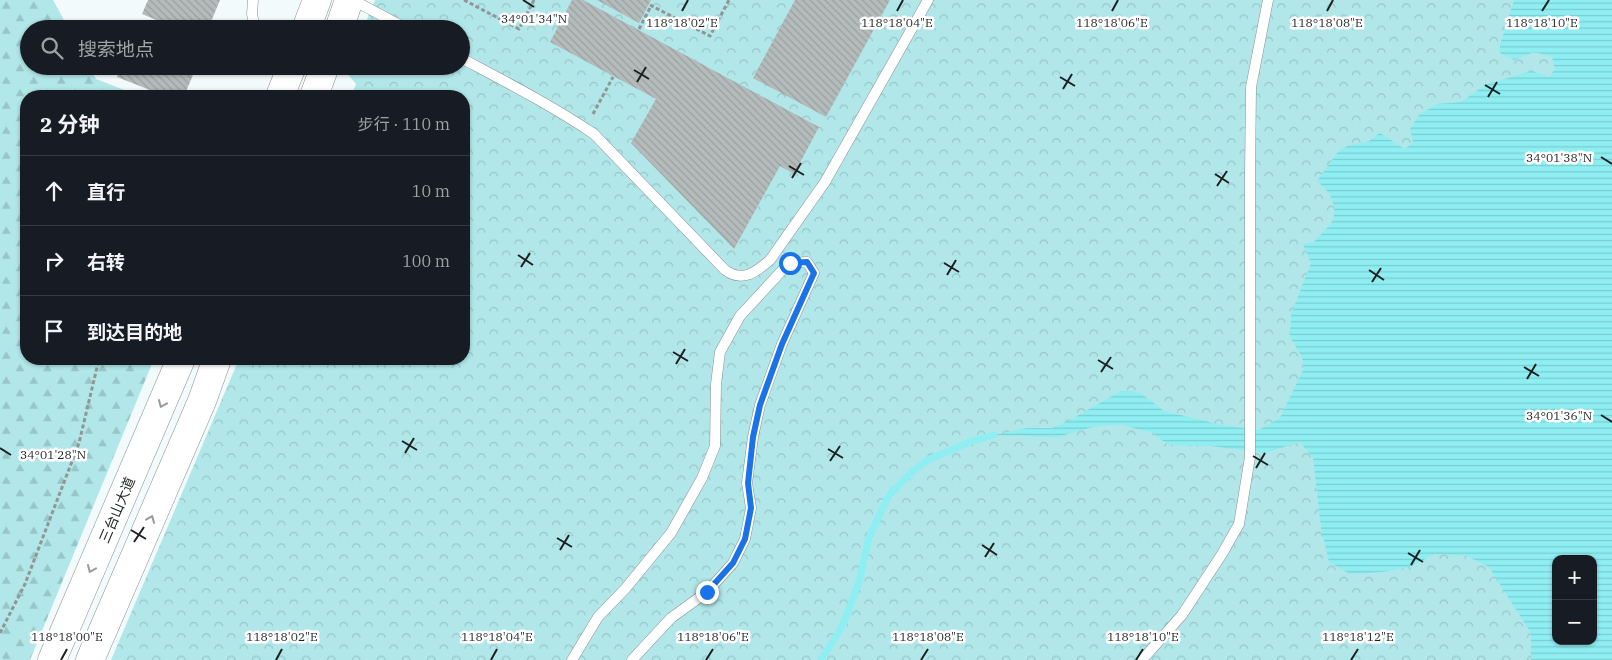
<!DOCTYPE html>
<html lang="zh">
<head>
<meta charset="utf-8">
<style>
	:root { --surface:#171b24; --page:#242831; --text:#f1f3f6; --muted:#9ea1a6; --line:#363941 }
	body { margin:0; font-family:"IBM Plex Serif","Noto Sans SC",serif; background:var(--page); color:var(--text) }
	.controls { position:absolute; right:15px; bottom:15px; display:grid; overflow:hidden; border-radius:10px; box-shadow:0 1px 4px #0004 }
	.controls button { width:45px; height:45px; display:grid; place-items:center; padding:0; border:0; border-bottom:1px solid var(--line); background:var(--surface); color:var(--text); font:25px sans-serif }
	.stop { position:absolute; width:15px; height:15px; margin:-11px; border:4px solid #1a73e8; border-radius:50%; background:#fff }
	.stop.end { background:#1a73e8; border-color:#fff; box-shadow:0 1px 5px #0008 }
	.list { margin:0; padding:0; list-style:none }
	h2 { display:flex; justify-content:space-between; align-items:center; height:65px; margin:0; padding:0 20px; font-size:21px }
	h2 small { font-size:16px; font-weight:400; color:var(--muted) }
	.list li { display:grid; grid-template-columns:32px 1fr auto; gap:15px; align-items:center; box-sizing:border-box; height:70px; padding:0 20px; border-top:1px solid var(--line) }
	.list b { display:block; font-size:19px; white-space:nowrap }
	.list em { font-size:16px; font-style:normal; color:var(--muted) }
	.icon { flex:none; width:28px; height:28px; fill:none; stroke:currentColor; stroke-width:2; stroke-linecap:round; stroke-linejoin:round }
	.map { position:relative; flex:none; width:1612px; height:660px; overflow:hidden }
	.search { position:absolute; background:var(--surface); box-shadow:0 1px 4px #0004; left:20px; top:20px; width:450px; height:55px; display:flex; align-items:center; gap:12px; box-sizing:border-box; padding:0 18px; border-radius:28px; color:var(--muted); font-size:19px }
	.panel { position:absolute; background:var(--surface); box-shadow:0 1px 4px #0004; left:20px; top:90px; width:450px; height:275px; border-radius:20px }
	.map>svg:first-child { display:block }
	.forest { fill:url(#forest-firs) }
	.park { fill:url(#park-crowns); fill-rule:evenodd }
	.water { fill:url(#water-rules); fill-rule:evenodd }
	.lines { fill:none; stroke-linecap:round; stroke-linejoin:round }
	.stream { stroke:#8feef2; stroke-width:7 }
	.building { fill:url(#building-back-hatch) }
	.service-casing { stroke:#8a9191; stroke-width:11 }
	.secondary-casing { stroke:#8a9191; stroke-width:29 }
	.path { stroke:#909595; stroke-width:3; stroke-dasharray:4 2.5; stroke-linecap:butt }
	.service { stroke:#fff; stroke-width:10 }
	.secondary { stroke:#fff; stroke-width:28 }
	.oneway { stroke:#999b9b }
	.route { stroke:#1a73e8; stroke-width:6 }
	.ticks { fill:none; stroke:#1d2020; stroke-width:2 }
	.labels { text-anchor:middle; stroke-width:5; stroke-linejoin:round; paint-order:stroke }
	.street-label { font-size:14px; fill:#1d2020; stroke:#fff }
	.ticks-label { font-size:12px; text-anchor:middle; fill:#1d2020; stroke:#fff; stroke-width:5; stroke-linejoin:round; paint-order:stroke }
</style>
</head>
<body>
<div class="map">
<svg width="1612" height="660" viewBox="0 0 1612 660">
	<defs>
		<pattern id="forest-firs" width="22" height="20" patternUnits="userSpaceOnUse" patternTransform="scale(1.25)"><rect width="22" height="20" fill="#b1e7e9"/><path d="M5 1l3.5 6h-7zM16 11l3.5 6h-7z" fill="#98c6c8"/></pattern>
		<pattern id="park-crowns" width="20" height="18" patternUnits="userSpaceOnUse" patternTransform="scale(1.25)"><rect width="20" height="18" fill="#b1e7e9"/><path d="M2 6a3 3 0 1 1 6 0M12 15a3 3 0 1 1 6 0" fill="none" stroke="#98c6c8"/></pattern>
		<pattern id="water-rules" width="6" height="5" patternUnits="userSpaceOnUse" patternTransform="scale(1.25)"><rect width="6" height="5" fill="#8feef2"/><path d="M0 2.5h6" fill="none" stroke="#7bcccf"/></pattern>
		<pattern id="building-back-hatch" width="6" height="6" patternUnits="userSpaceOnUse" patternTransform="scale(1.25)"><rect width="6" height="6" fill="#b4bbbb"/><path d="M-1 5l2 2M0 0l6 6M5-1l2 2" fill="none" stroke="#9aa0a0"/></pattern>
	</defs>
	<rect width="100%" height="100%" fill="#f3fafb"/>
	<path class="forest" d="M0,0H53L69,29H29V66H89L96,79L140,96H26V359H154L30,660H0Z"/>
	<path class="park" d="M375,0H1612V660H111L239,359H464V96H351L356,84L346,72L348,66H461V29H363ZM1556,559H1593V641H1556Z"/>
	<path class="water" d="M1514,0H1612V660H1531V633L1489,567L1467,556L1435,554L1410,567L1383,572L1350,574L1329,562L1321,528L1313,458L1300,442L1265,453L1211,446L1169,445L1152,433L1122,425L1097,426L1057,437L994,435L1027,428H1052L1070,420L1121,391L1139,392L1164,411L1222,425L1259,430L1280,418L1304,368L1302,357L1290,337L1291,314L1311,263L1303,244L1314,242C1320,235 1332,225 1334,216C1337,202 1327,189 1317,181L1337,153L1347,146L1369,141L1380,133L1405,149L1413,142L1410,129L1419,115L1437,104L1461,102L1485,85L1531,71L1549,77L1555,70L1552,57L1534,52L1514,60L1500,53V45ZM1556,559H1593V641H1556Z"/>
	<g class="lines">
		<path class="stream" d="M821,660L843,625L859,582L869,537L889,495L913,471L928,460L970,442L994,435"/>
	</g>
	<path class="building" d="M148,0H220L208,29H178L142,14Z
		M572,0H583L819,127L794,174L780,166L734,249L631,143L656,99L550,42Z
		M597,0H651L639,23Z
		M795,0H890L826,117L753,78Z
		M121,66H170L193,75L184,96H165L117,77Z"/>
	<g class="lines">
		<g class="service-casing">
			<path id="service" d="M253,0L252,14L255,29
				M353,0L407,29
				M461,58C506,82 551,105 594,134L725,270C743,283 756,272 770,260L825,182L928,0
				M572,660L598,617L625,589L671,533L702,478L715,446L716,384L720,352L740,316L789,263L807,262L814,273L782,344L760,405L753,437L747,483L751,508L745,539L733,563L707,592L671,618L632,660
				M1142,660L1182,615L1222,554L1239,524L1250,457V174L1251,87L1268,0"/>
		</g>
		<g class="secondary-casing">
			<path id="secondary" d="M306,29L317,0
				M339,29L349,0
				M280,96L292,66
				M314,96L325,66
				M52,660L181,359
				M90,660L202,401L217,359"/>
		</g>
		<path class="path" d="M464,0L519,29L534,0
			M650,5L710,36L729,0
			M639,29L651,6
			M593,114L613,77
			M0,633L25,584L79,443L99,359"/>
		<use href="#service" class="service"/>
		<use href="#secondary" class="secondary"/>
	</g>
	<defs><path id="oneway-chevron" d="M-2-3.5L2.5 0L-2 3.5" fill="none" stroke-width="1.6" stroke-linecap="round" stroke-linejoin="round" transform="scale(1.25)"/></defs>
	<g class="oneway">
		<use href="#oneway-chevron" transform="translate(162 404) rotate(113)"/>
		<use href="#oneway-chevron" transform="translate(151 519) rotate(-67)"/>
		<use href="#oneway-chevron" transform="translate(91 569) rotate(113)"/>
	</g>
	<g class="lines">
		<path class="route" d="M707,592L733,563L745,539L751,508L748,483L753,437L760,405L782,344L814,273L807,262L790,263"/>
	</g>
	<path class="ticks" d="M523,0L534,7M682,11L688,0M897,11L903,0M1112,11L1118,0M1327,11L1333,0M1542,11L1549,0M634,70L649,79M1060,77L1075,86M637,82L646,67M1485,85L1500,94M1063,89L1072,74M1488,97L1497,82M1601,157L1612,164M789,166L804,175M1215,174L1229,183M792,178L801,163M1217,186L1227,171M518,255L533,265M944,263L959,272M521,267L530,253M1369,270L1384,280M947,275L956,260M1372,282L1381,268M673,352L688,361M1098,360L1113,369M676,364L685,349M1524,367L1539,376M1101,372L1111,357M1527,379L1536,364M1601,415L1612,422M402,441L417,450M0,448L11,455M828,449L843,458M405,453L414,438M1253,456L1268,465M830,461L840,446M1256,468L1265,453M131,530L146,539M557,538L572,547M134,542L144,527M982,545L997,555M560,550L569,535M1408,553L1423,562M985,557L994,543M1411,565L1420,550M61,660L67,649M276,660L282,649M491,660L497,649M706,660L713,649M921,660L928,649M1136,660L1143,649M1351,660L1358,649"/>
	<g class="labels">
		<g class="street-label">
			<text transform="translate(117 510) rotate(-67)" y="5">三台山大道</text>
		</g>
	</g>
	<g class="ticks-label">
		<text x="534" y="23">34°01'34"N</text>
		<text x="682" y="27">118°18'02"E</text>
		<text x="897" y="27">118°18'04"E</text>
		<text x="1112" y="27">118°18'06"E</text>
		<text x="1327" y="27">118°18'08"E</text>
		<text x="1542" y="27">118°18'10"E</text>
		<text x="1559" y="162">34°01'38"N</text>
		<text x="1559" y="420">34°01'36"N</text>
		<text x="53" y="459">34°01'28"N</text>
		<text x="67" y="641">118°18'00"E</text>
		<text x="282" y="641">118°18'02"E</text>
		<text x="497" y="641">118°18'04"E</text>
		<text x="713" y="641">118°18'06"E</text>
		<text x="928" y="641">118°18'08"E</text>
		<text x="1143" y="641">118°18'10"E</text>
		<text x="1358" y="641">118°18'12"E</text>
	</g>
</svg>
<div class="controls">
<button>+</button>
<button>−</button>
</div>
<div class="stop" style="left:790px;top:263px"></div>
<div class="stop end" style="left:707px;top:592px"></div>
<div class="search"><svg class="icon" aria-label="search" viewBox="0 0 24 24"><circle cx="10" cy="10" r="6"/><path d="M15 15l6 6"/></svg>搜索地点</div>
<section class="panel">
<h2>2 分钟<small>步行 · 110 m</small></h2>
<ul class="list">
<li><svg class="icon" aria-label="ahead" viewBox="0 0 24 24"><path d="M12 20V5M6 11l6-6 6 6"/></svg><div><b>直行</b></div><em>10 m</em></li>
<li><svg class="icon" aria-label="right" viewBox="0 0 24 24"><path d="M7 20v-9h11M14 6l5 5-5 5"/></svg><div><b>右转</b></div><em>100 m</em></li>
<li><svg class="icon" aria-label="arrive" viewBox="0 0 24 24"><path d="M6 21V4h12l-3 4 3 4H6"/></svg><div><b>到达目的地</b></div></li>
</ul>
</section>
</div>
</body>
</html>
